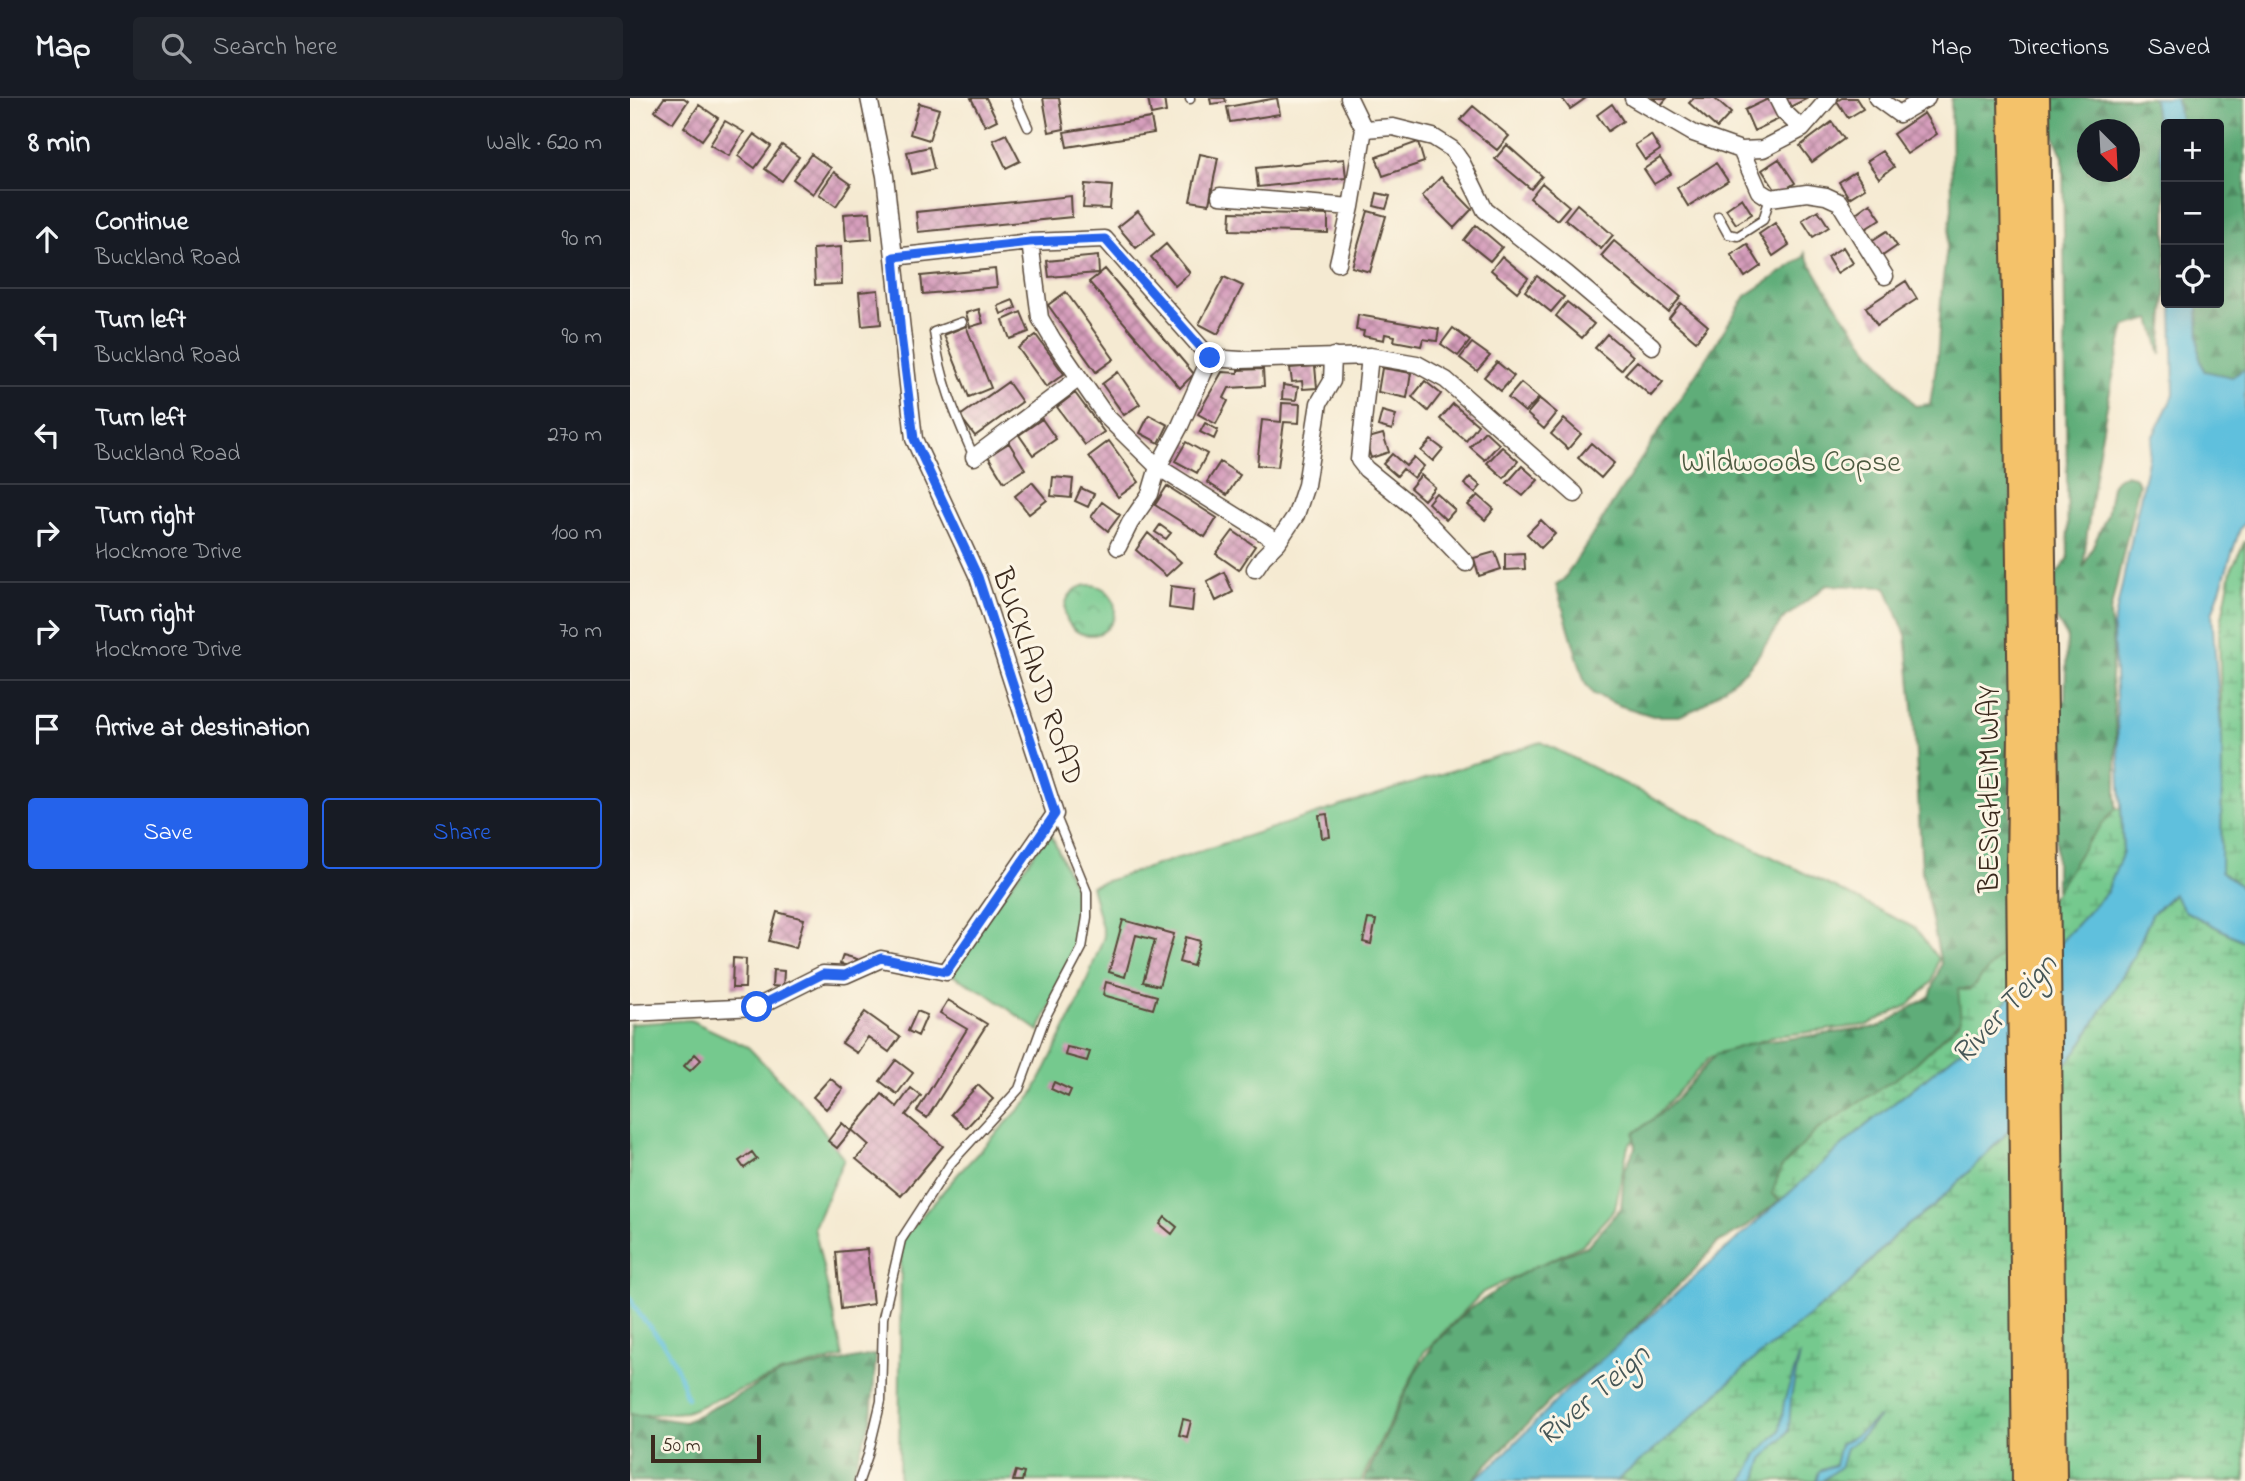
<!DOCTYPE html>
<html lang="en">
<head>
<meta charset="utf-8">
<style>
	:root { --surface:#171b24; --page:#20242c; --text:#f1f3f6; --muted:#9ea1a6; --line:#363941; --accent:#2563eb }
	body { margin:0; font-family:"Indie Flower",sans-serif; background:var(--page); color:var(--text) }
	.controls { position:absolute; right:21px; top:21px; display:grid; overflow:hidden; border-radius:7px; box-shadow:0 7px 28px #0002 }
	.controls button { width:63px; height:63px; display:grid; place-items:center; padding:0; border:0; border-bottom:2px solid var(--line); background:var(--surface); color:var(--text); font:35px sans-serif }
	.compass { position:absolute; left:1447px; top:21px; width:63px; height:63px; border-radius:50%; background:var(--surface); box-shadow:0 7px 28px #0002; rotate:156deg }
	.scale { position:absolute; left:21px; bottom:18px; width:110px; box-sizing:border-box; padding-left:7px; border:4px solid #3b2a1e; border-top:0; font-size:19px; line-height:24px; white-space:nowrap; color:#3b2a1e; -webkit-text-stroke:5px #fcf5e5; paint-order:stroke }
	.stop { position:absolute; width:21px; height:21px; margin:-16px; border:5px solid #2563eb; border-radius:50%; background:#fff }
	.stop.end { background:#2563eb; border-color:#fff; box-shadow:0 2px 7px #0008 }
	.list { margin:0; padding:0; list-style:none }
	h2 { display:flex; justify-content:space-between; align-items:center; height:91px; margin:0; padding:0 28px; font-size:30px }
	h2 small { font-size:23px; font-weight:400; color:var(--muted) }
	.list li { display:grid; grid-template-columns:46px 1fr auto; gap:21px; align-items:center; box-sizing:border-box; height:98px; padding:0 28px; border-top:2px solid var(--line) }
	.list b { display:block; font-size:26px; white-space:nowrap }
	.list p { margin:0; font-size:23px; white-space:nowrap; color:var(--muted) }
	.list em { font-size:23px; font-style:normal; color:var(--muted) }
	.actions { display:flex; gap:14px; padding:21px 28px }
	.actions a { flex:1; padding:16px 0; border:2px solid var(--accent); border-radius:7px; text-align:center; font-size:24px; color:var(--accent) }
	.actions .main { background:var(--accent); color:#fff }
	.icon { flex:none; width:38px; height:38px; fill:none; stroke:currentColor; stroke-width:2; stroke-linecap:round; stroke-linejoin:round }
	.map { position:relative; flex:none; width:1615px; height:1383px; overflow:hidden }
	header { display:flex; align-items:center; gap:42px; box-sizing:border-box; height:98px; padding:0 35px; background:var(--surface); border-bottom:2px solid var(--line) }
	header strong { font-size:33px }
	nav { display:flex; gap:38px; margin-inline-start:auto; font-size:24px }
	.search { width:490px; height:63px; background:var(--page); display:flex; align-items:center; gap:18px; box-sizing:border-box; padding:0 24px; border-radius:7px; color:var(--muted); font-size:26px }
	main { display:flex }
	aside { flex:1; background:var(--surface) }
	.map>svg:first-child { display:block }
	.green { fill:#74c98e; stroke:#587a56; stroke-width:2 }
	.forest { fill:url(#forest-firs); stroke:#4d6c4c; stroke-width:2; fill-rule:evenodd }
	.wetland { fill:url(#wetland-marsh); stroke:#587a56; stroke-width:2 }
	.park { fill:url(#park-crowns); stroke:#587a56; stroke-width:2 }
	.water { fill:#5fc0dd; stroke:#4d757e; stroke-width:2 }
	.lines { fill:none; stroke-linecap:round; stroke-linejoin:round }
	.stream { stroke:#5fc0dd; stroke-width:4.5 }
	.building { fill:url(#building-cross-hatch) }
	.lane-casing { stroke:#574739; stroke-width:11 }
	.street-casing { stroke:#574739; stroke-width:19 }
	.highway-casing { stroke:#574739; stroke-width:32 }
	.lane { stroke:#fff; stroke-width:8 }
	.street { stroke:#fff; stroke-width:16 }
	.highway { stroke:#f4c26a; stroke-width:28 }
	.route { stroke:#2563eb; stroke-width:9 }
	.labels { text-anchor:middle; stroke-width:6; stroke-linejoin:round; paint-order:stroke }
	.park-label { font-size:30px; fill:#4c5a40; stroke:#fcf5e5 }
	.street-label { font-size:30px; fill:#3b2a1e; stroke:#fcf5e5 }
	.water-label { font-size:32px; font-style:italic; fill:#465757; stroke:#fcf5e5 }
</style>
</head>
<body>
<header>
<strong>Map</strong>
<div class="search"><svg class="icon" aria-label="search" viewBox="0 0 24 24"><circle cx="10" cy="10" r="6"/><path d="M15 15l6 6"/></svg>Search here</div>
<nav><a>Map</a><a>Directions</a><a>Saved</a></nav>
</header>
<main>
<aside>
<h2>8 min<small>Walk · 620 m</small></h2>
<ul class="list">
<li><svg class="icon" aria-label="ahead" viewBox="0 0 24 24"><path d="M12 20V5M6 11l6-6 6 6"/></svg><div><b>Continue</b><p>Buckland Road</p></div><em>90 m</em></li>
<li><svg class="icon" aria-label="left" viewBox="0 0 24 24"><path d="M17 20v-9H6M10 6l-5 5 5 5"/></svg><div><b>Turn left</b><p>Buckland Road</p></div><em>90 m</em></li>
<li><svg class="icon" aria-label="left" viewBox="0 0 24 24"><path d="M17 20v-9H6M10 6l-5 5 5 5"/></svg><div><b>Turn left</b><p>Buckland Road</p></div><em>270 m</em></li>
<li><svg class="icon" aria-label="right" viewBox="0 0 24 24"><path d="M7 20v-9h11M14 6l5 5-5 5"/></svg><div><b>Turn right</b><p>Hockmore Drive</p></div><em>100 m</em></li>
<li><svg class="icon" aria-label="right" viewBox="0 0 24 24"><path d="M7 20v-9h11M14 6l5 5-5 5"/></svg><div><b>Turn right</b><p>Hockmore Drive</p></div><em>70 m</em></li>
<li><svg class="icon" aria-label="arrive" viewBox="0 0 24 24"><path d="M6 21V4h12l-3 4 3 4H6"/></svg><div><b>Arrive at destination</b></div></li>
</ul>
<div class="actions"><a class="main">Save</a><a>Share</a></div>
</aside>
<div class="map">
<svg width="1615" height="1383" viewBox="0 0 1615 1383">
	<defs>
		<pattern id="forest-firs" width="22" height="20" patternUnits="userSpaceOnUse" patternTransform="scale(1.75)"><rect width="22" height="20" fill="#5fad79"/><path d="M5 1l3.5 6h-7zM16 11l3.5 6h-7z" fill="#508d63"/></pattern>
		<pattern id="wetland-marsh" width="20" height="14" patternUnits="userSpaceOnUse" patternTransform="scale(1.75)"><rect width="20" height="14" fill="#74c98e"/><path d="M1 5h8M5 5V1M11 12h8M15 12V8" fill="none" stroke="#60a373"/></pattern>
		<pattern id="park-crowns" width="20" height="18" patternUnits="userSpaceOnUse" patternTransform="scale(1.75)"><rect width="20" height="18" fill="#74c98e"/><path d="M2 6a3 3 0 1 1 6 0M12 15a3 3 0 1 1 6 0" fill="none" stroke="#60a373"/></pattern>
		<pattern id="building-cross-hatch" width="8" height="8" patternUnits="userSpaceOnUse" patternTransform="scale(1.75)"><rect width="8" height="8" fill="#d69ebc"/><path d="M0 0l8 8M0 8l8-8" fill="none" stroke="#af8198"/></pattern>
	</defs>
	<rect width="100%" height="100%" fill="#fcf5e5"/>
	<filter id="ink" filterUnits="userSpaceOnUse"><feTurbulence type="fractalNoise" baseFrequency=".0143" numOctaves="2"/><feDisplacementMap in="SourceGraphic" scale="14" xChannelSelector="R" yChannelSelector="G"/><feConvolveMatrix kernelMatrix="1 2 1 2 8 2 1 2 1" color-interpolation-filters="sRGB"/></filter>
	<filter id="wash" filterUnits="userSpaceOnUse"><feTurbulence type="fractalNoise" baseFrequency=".00686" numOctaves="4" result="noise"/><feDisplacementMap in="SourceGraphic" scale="28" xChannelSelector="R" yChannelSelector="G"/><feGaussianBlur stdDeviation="1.57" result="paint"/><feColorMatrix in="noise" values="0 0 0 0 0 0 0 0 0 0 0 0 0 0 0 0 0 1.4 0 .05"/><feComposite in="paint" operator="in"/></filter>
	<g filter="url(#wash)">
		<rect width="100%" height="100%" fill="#f5ead2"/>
		<path class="green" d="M911,644L1285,830L1308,861L1302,884L1279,907L1237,927L1146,938L1080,959L998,1048L985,1111L952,1147L853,1194L794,1254L731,1383H269L271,1142L329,1075L402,998L448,905L474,838L461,788Z
			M420,734L449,799L448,847L409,933L356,895L316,874Z
			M60,922L118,949L177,1010L214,1061L184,1129L213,1259L151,1275L56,1314L0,1318V926Z"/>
		<path class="forest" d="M1321,0H1370L1383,467L1378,850L1341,891H1329L1331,922L1280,971L1186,1033L1142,1096L1146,1100L1151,1101L1112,1132L1087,1145L1067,1169L997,1238L982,1257L964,1267L924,1299L841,1383H734L786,1273L804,1246L838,1212L885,1180L906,1168L957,1148L991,1110L994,1073L1005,1050L1004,1035L1029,1017L1050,997L1086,956L1123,945L1249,929L1300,898L1311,866L1292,774L1284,620L1276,537L1256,489L1197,487L1152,522L1125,562L1115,573L1070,609L1049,618H1023L988,607L963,596L955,585L926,487L934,481L1116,198L1174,159L1175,155C1203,211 1247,259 1285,308L1300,306L1307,262L1312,188L1322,111Z
			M1415,0H1523L1536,94V189L1531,256L1521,221L1495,228C1474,310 1462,386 1453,470L1477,417L1482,388L1486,382L1496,376L1503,378L1509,385L1480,515L1483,552L1481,580L1486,634V710L1463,739L1459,741L1426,794V605L1435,603L1437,539L1425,519L1424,480L1438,461L1433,59L1415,17ZM1458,32H1500V74H1458Z
			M1546,0H1615V271L1602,279L1574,273L1569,257L1568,205H1589V26H1551Z
			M243,1257H246L241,1321L220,1383H0V1316L55,1324L151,1275Z"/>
		<path class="wetland" d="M1615,443V792L1591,773L1592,643L1589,536L1601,472Z
			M1486,710L1491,711L1493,754L1477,794L1331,952L1229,1033L1162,1094L1150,1102L1142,1096L1151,1070L1186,1033L1280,971L1331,923L1328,891L1339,893L1426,794L1456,746Z
			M1544,796L1555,813L1615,844V1383H986L1049,1331L1122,1263L1219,1186L1266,1136L1305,1107L1372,1040L1447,953L1504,858L1522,816Z"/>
		<path class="park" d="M435 512a25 25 0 1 1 50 0a25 25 0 1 1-50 0Z"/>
		<path class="water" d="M1523,0H1546L1551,26H1536V94Z
			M1542,205H1568L1569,257L1574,273L1602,279L1615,271V424L1610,431L1582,516L1592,643L1591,773L1615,792V844L1555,813L1543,796L1522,816L1504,858L1447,953L1372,1040L1305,1107L1266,1136L1219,1186L1122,1263L1049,1331L986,1383H842L866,1364L935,1294L1229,1033L1331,952L1477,794L1493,754L1483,530L1523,338L1544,296Z
			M1170,1256L1161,1299L1159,1333L1133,1361L1126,1383H1113L1127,1356L1150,1332L1154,1304Z
			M1249,1319L1230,1340L1216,1350L1211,1368L1192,1383H1186L1189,1373L1205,1367L1210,1346L1225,1338Z"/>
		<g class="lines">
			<path class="stream" d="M0,1199C8,1218 20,1228 32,1244C45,1260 50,1280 57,1300"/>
		</g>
		<g id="blocks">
			<path class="building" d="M34,0H54L58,3L43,25L25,13Z
				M341,0H356L367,22L355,28Z
				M413,0H429L434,31L419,34Z
				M518,0H534L536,14L521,17Z
				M580,0H595L596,4L581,6Z
				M647,0L650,16L600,24L597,9Z
				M932,0H956L940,11Z
				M1023,0H1037L1031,7Z
				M1064,0H1084L1101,15L1087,30L1059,5Z
				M1140,0L1149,21L1124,33L1115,12Z
				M1153,0H1178L1158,10Z
				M1212,0H1226L1233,11L1218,20L1207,3Z
				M289,5L309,11L299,42L280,36Z
				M982,6L993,23L978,33L967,17Z
				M69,7L88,20L72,42L54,29Z
				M843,8L879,38L867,52L830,22Z
				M1294,15L1307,36L1277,56L1263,36Z
				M521,20L524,35L437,49L434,34Z
				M95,23L114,34L99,58L80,47Z
				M1202,24L1214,41L1182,64L1170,48Z
				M124,36L141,48L125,70L108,58Z
				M376,36L390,63L376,70L363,42Z
				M1021,37L1030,52L1015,62L1005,47Z
				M788,44L794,64L753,78L746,59Z
				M152,47L169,59L152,83L135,71Z
				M877,47L912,78L901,91L865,61Z
				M299,49L304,71L282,76L277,54Z
				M1252,53L1264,69L1249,80L1237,63Z
				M181,56L201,70L183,96L163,81Z
				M570,56L588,60L579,106L560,103Z
				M1030,60L1041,76L1024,86L1014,71Z
				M714,61L716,80L628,89L626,70Z
				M1149,61L1165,85L1148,96L1132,72Z
				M1086,65L1098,83L1058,108L1047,90Z
				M204,74L221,86L206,108L189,96Z
				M1225,74L1235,90L1219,100L1209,84Z
				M811,79L842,111L824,130L792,98Z
				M912,85L939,108L927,122L900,100Z
				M455,86L482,88L480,111L453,110Z
				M747,95L760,98L756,111L744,108Z
				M441,98L442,119L288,134L286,114Z
				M1112,100L1122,116L1106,126L1096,111Z
				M1240,105L1251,121L1232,133L1222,118Z
				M947,106L983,137L971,151L935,121Z
				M1188,112L1199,129L1183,139L1172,122Z
				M508,113L525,135L506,150L488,129Z
				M738,113L756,118L740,174L722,169Z
				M240,114L242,141L216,143L214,116Z
				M601,114L698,117V135L600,132Z
				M1145,125L1159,147L1143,158L1129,136Z
				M846,127L872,149L860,163L834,142Z
				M1257,133L1267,148L1248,161L1238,145Z
				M984,143L1051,199L1038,214L971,158Z
				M536,146L560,175L545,188L521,159Z
				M1117,146L1131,168L1115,179L1101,157Z
				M211,149L212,186L185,187L183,151Z
				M1213,149L1223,165L1207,175L1197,159Z
				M468,158L469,176L475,171L564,276L550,290L459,184L468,177L467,175L419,179L417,163Z
				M872,158L898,180L887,194L861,172Z
				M365,171L367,189L293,196L291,178Z
				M907,178L934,199L921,214L895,193Z
				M594,179L613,188L588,236L569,226Z
				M1276,183L1287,201L1247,227L1236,209Z
				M248,192L251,226L232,228L229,194Z
				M436,194L484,261L466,274L418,207Z
				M383,202L386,210L371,216L368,208Z
				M937,204L964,226L952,240L926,218Z
				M1051,205L1078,228L1066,243L1039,220Z
				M349,211L353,225L340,229L336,215Z
				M391,214L399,234L380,241L373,222Z
				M728,217L809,231L807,243L793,241L791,248L764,243L765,238L755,236L754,242L733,238L734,233L726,232Z
				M336,228L361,290L339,299L314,237Z
				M823,230L840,243L828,258L811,246Z
				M977,236L1003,258L991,272L965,250Z
				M406,237L434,276L416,289L388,250Z
				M842,245L860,258L847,273L830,260Z
				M1007,263L1033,284L1021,298L995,276Z
				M867,264L884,278L871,293L854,279Z
				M685,268L687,290L673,291L672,283L662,284L660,270Z
				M752,270L781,275L777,300L748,294Z
				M633,271L634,288L599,290L594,300L598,303L586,326L568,316L592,274L608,275V272Z
				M488,274L510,306L494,317L472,286Z
				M795,283L811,296L798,313L782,299Z
				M378,284L392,304L345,338L330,318Z
				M891,285L909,300L895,314L878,300Z
				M653,287L668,289L666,302L652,301Z
				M445,295L474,334L455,347L427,309Z
				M910,301L927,315L914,331L897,316Z
				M652,305L670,306L669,325L654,324L648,369L627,367L632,322L651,324Z
				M823,306L848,327L836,343L810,321Z
				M752,313L766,317L762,332L748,328Z
				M519,317L538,327L529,345L510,335Z
				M412,321L426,341L403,357L389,337Z
				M934,321L951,336L938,351L921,336Z
				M575,325L588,332L584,341L570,334Z
				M855,333L869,346L855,362L840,349Z
				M753,336L759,354L741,360L735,341Z
				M801,342L813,351L803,363L791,353Z
				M479,343L509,384L488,399L459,358Z
				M556,344L577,356L567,375L545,363Z
				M379,345L395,371L374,384L358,358Z
				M961,345L984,365L971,380L948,360Z
				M872,349L888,363L874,380L857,365Z
				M762,356L776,368L784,359L794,368L784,380L773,371L767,378L753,366Z
				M590,364L610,377L597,397L577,384Z
				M892,368L908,382L893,398L877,385Z
				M791,377L805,389L794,402L780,390Z
				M423,379L443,381L441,400L421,398Z
				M840,379L851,388L845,395L834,386Z
				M402,384L417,402L399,416L385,398Z
				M537,388L587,420L575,439L525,407Z
				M451,390L464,396L458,409L445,403Z
				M806,395L825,412L816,422L798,405Z
				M848,397L864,411L855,422L838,407Z
				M472,404L490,417L478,433L461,419Z
				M911,422L925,436L911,450L897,436Z
				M530,427L541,435L536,441L525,434Z
				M603,433L625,448L609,472L586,456Z
				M518,435L551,464L536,478L506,452Z
				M865,454L871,471L849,478L844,460Z
				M894,455L895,471L875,472V456Z
				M594,474L603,494L586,503L577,483Z
				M541,488L564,491L562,513L539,510Z
				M697,716L700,739L692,740L689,717Z
				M147,814L174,821L166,850L139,843Z
				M738,821L746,822L741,846L733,844Z
				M493,822L544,836L529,888L513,884L525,842L506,837L495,879L479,874Z
				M556,839L570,843L563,868L549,864Z
				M213,857L227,861L225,869L210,866Z
				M103,860L116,861L115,890H102Z
				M143,872L154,873L153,889L142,888Z
				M476,884L527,898L523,911L473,897Z
				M318,902L357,926L297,1020L287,1013L337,931L310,915Z
				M287,913L297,917L288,938L278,933Z
				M235,914L270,939L259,954L238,939L227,955L212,945Z
				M437,949L460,954L457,963L435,957Z
				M65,956L71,962L60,973L54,968Z
				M266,962L283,975L267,996L250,983Z
				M200,980L213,991L196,1011L183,999Z
				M424,984L441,992L438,999L421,991Z
				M348,987L363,1001L336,1030L321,1016Z
				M281,990L291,998L276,1017L313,1048L271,1098L226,1061L239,1047L222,1032L252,996L267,1009Z
				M212,1025L221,1033L207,1050L198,1043Z
				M122,1054L127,1061L114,1070L109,1063Z
				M535,1119L547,1129L542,1136L530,1126Z
				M237,1151L243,1206L211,1211L206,1154Z
				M553,1321L561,1323L557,1339L549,1337Z
				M386,1373L394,1375L392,1383H383Z"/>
		</g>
	</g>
	<g filter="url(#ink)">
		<use href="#blocks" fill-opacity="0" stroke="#574739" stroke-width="2"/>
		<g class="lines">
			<g class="lane-casing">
				<path id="lane" d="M385,0L398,29
					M560,0V1
					M1088,118L1098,136L1108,138L1133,122L1140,100
					M332,224L304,234C311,283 324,314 344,359
					M229,1383L238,1357L251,1303L253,1220L271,1142L321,1065L389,991L415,920L452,850L457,819V794L425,716"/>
			</g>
			<g class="street-casing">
				<path id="street" d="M719,0L734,31L763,29L803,39L822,51L832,65L855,112L937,176L1022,248
					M1003,0L1063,35L1111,52L1133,51L1172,31L1199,0
					M1147,0L1154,14L1172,31
					M1247,0L1269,16L1297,0
					M1111,52L1129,93L1140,100L1177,95L1196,98L1209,104L1255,178
					M590,98L721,109
					M400,144L410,220L423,242L475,317L528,369L648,444
					M264,159L400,144L475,141L580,260L611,262L740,258L787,266L816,282L945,396
					M708,165L721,109L734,31
					M740,258L729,362L736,371L783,409L836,465
					M344,359L449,280
					M488,449L500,425L520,396L528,369L550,328L580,260
					M625,471L633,459L648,444L666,417L676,387L689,305L702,283L703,258
					M0,915L127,909L193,876L215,877L251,861L316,874L425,716L348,479L284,341L255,78L239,0"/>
			</g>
			<g class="highway-casing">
				<path id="highway" d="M1383,0L1389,302L1393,636L1391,767L1397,1383
					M1405,0C1414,461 1415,922 1422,1383"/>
			</g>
			<use href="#lane" class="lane"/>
			<use href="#street" class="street"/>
			<use href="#highway" class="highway"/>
		</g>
	</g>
	<g class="lines" filter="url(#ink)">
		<path class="route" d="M127,909L193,876L215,877L251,860L316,874L425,716L348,479L284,341L271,237L264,159L400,144L475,141L580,260"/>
	</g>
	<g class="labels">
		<g class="park-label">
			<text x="1161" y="373">Wildwoods Copse</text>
		</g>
		<g class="street-label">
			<text transform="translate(409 578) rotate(71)" y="10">BUCKLAND ROAD</text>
			<text transform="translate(1358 691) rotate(-90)" y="10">BESIGHEIM WAY</text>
		</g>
		<g class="water-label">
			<text transform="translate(1373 910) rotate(-47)" y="11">River Teign</text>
			<text transform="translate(962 1296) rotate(-41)" y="11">River Teign</text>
		</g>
	</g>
</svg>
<div class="controls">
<button>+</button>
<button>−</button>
<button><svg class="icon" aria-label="locate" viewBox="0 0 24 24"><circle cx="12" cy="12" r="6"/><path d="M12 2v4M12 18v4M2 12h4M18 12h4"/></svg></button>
</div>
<svg class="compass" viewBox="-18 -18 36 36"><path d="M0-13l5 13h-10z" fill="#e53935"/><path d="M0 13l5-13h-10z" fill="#9ea1a6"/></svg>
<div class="scale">50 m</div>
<div class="stop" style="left:127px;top:909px"></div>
<div class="stop end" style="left:580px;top:260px"></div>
</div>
</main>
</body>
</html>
